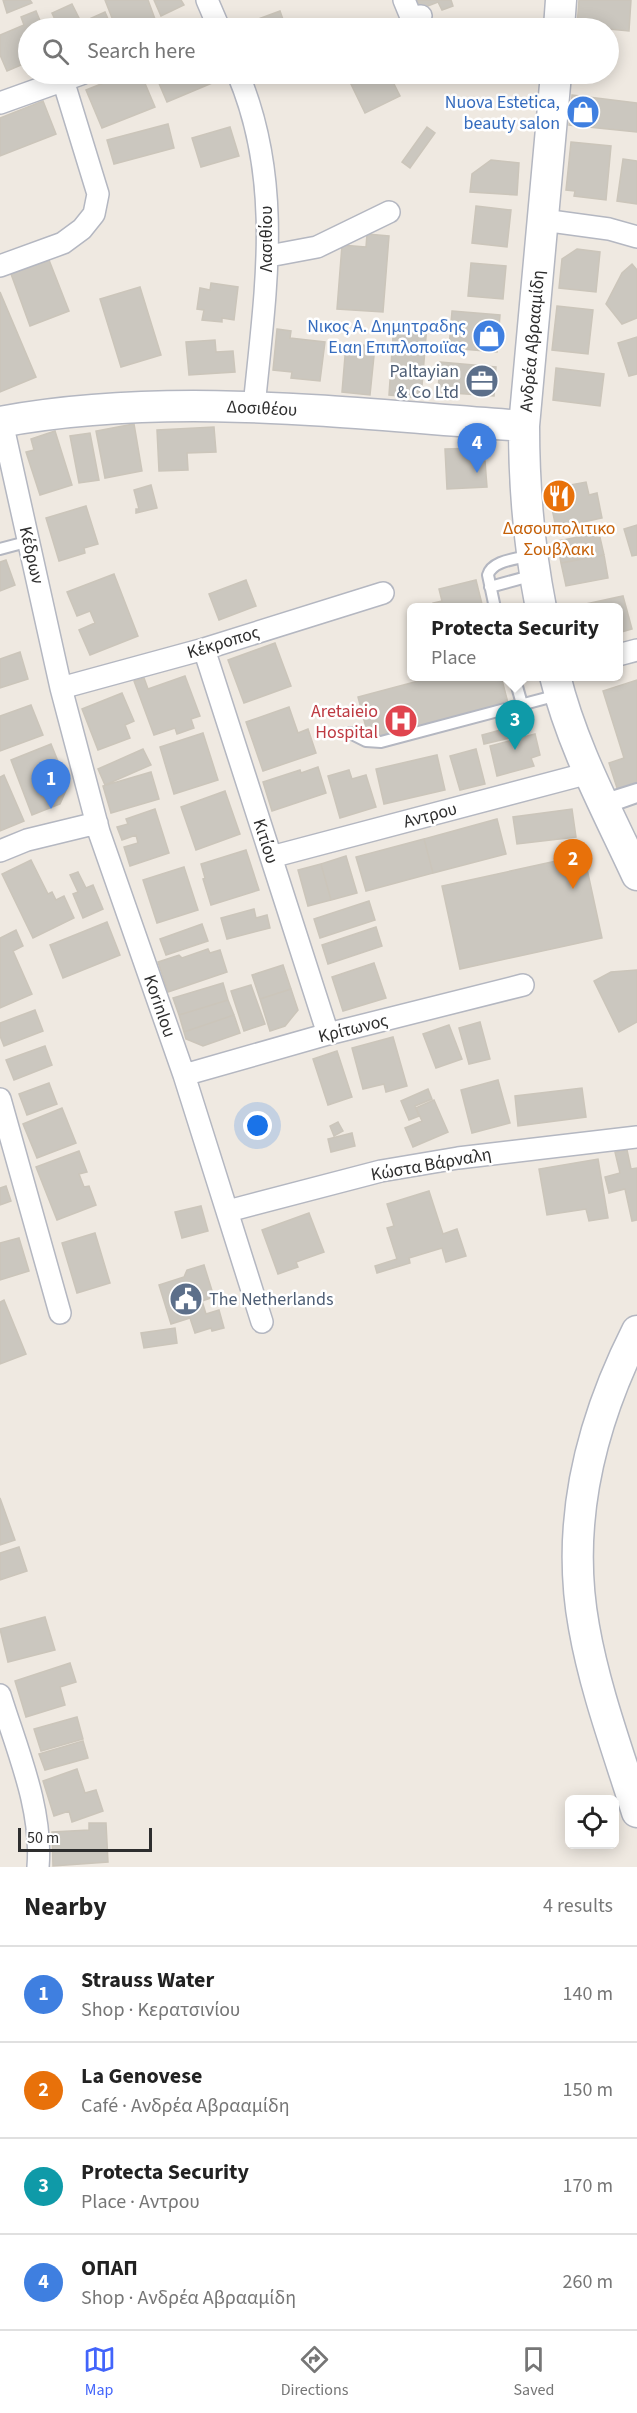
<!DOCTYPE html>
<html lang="en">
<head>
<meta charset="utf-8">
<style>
	:root { --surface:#fff; --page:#f6f6f6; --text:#222; --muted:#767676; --line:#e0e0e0; --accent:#4264fb }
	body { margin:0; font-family:"Source Sans 3",sans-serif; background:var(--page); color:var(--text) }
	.controls { position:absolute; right:18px; bottom:18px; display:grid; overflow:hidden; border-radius:9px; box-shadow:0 3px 15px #0003 }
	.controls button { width:54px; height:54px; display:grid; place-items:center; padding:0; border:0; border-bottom:2px solid var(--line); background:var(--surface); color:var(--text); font:30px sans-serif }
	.scale { position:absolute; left:18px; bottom:15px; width:134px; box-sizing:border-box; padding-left:6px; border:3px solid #2e2e2e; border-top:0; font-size:16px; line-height:21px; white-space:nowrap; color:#2e2e2e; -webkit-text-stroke:4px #fff; paint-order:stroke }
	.you { position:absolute; left:258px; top:1126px; width:21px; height:21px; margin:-15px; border:4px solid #fff; border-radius:50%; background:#1a73e8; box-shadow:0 0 0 9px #1a73e833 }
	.badge { display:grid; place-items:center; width:39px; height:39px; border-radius:50%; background:var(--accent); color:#fff; font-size:20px; font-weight:700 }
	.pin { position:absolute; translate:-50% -50px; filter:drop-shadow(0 2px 3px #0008) }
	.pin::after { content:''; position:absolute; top:32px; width:21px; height:18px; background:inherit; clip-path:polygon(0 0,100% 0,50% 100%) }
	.popup { position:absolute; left:407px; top:603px; width:216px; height:78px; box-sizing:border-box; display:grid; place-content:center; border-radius:9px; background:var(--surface); filter:drop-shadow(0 2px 4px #0005); font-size:20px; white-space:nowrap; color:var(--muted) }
	.popup b { font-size:22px; color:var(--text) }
	.popup::after { content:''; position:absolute; left:50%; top:100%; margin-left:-12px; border:12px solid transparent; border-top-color:var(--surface) }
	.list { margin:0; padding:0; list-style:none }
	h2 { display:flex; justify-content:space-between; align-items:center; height:78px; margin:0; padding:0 24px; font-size:26px }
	h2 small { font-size:20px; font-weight:400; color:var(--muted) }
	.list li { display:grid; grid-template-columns:39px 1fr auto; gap:18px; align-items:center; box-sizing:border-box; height:96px; padding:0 24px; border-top:2px solid var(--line) }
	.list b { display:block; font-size:22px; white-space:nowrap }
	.list p { margin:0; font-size:20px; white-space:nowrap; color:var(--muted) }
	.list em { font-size:20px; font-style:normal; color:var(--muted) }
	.icon { flex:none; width:33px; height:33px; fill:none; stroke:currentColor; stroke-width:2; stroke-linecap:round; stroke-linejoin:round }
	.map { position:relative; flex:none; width:637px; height:1867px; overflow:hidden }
	.search { position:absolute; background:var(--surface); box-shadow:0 3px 15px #0003; left:18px; right:18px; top:18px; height:66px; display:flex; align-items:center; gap:15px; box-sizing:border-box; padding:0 21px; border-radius:33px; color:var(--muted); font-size:22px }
	.sheet { height:462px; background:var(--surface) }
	nav { display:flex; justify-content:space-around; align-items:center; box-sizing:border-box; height:84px; border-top:2px solid var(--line); background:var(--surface); font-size:16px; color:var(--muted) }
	nav a { display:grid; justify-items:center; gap:3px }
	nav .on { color:var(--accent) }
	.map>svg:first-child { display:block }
	.building { fill:#cbc7bf; stroke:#cbc5ba; stroke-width:1.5 }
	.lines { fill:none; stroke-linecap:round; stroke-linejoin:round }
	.lane-casing { stroke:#b4b7c1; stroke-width:14 }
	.street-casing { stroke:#b4b7c1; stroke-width:24 }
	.secondary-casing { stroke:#b4b7c1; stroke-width:33 }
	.lane { stroke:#fff; stroke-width:10 }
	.street { stroke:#fff; stroke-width:21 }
	.secondary { stroke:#fff; stroke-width:30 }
	.labels { text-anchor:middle; stroke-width:5; stroke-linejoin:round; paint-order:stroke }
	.shop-label { font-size:18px; fill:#366cbe; stroke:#fff; text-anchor:end }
	.street-label { font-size:18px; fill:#2e2e2e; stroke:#fff }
	.service-label { font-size:18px; fill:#4e5e75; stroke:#fff; text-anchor:end }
	.food-label { font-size:18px; fill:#c56008; stroke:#fff }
	.health-label { font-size:18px; fill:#be3a42; stroke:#fff; text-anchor:end }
</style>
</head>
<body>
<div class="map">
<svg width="637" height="1867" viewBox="0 0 637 1867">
	<rect width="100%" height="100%" fill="#efe9e1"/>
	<path class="building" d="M3,0H30L32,3L7,13Z
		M105,0H148L155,19L130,28H116Z
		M154,0H181L184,5L161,16Z
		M417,0H451L453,6L442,10L438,2L420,9Z
		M579,0H631L629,31L577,26Z
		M72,4L84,28H59L52,13Z
		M36,11L43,28H28V62L7,71L0,55V35L24,25L21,17Z
		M280,11L286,28H243L242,25Z
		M105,12L112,28H88L85,21Z
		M126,74H141L155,107L102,128L86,90Z
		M155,74H208L212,83L167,102Z
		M352,74H389L400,96L365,113L347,76Z
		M572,95L637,103V132L569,125Z
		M43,101L56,134L0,156V118Z
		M168,124L174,148L114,164L107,140Z
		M230,127L239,156L201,167L192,138Z
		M427,127L435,133L410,168L402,162Z
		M571,142L611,146L606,200L574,196L575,191L566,190Z
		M623,159L637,161V204L617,201Z
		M491,160L519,163L517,195L470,192L472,174Z
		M476,206L511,210L507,247L472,243Z
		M367,234L389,236L383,312L337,309L342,245L366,247Z
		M577,249L600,252L596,292L559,288L562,259Z
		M49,260L69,311L30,326L11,274Z
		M471,263L506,266L503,299L468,296Z
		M632,264L637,270V318L622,324L606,304L622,273Z
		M211,283L238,287L234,320L222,318V322L202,320L204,310L197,309L200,288L210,290Z
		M140,287L161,355L121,367L100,299Z
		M0,292L36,377L0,392Z
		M557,306L593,310L588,354L552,350Z
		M452,311L500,315L497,352L449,348Z
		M394,322L427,325L421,398L389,395Z
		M277,329L291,331L290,338L325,342L320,381L291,378L292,372L273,370Z
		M637,337V374L629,376L618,343Z
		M215,340L216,352L233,351L235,372L189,375L186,342Z
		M346,344L375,346L370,395L342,392Z
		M440,362L496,367L494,396L438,392Z
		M556,368L604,374L600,406L553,400Z
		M134,424L142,471L105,478L96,431Z
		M214,427L216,452L187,453L188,470L159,471L157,430Z
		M55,431L72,485L40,495L26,452L34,450L31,439Z
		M90,433L99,480L79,483L70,436Z
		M477,448L478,461H485L487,487L447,489L445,449Z
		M586,482L589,495L597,493L602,518L556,528L548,489Z
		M151,485L157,508L136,513V509H139L134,490Z
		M86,506L98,544L84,548L85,553L59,561L46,518Z
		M637,525V555L632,556L624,529Z
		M599,533L604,555L561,563L557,541Z
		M604,555L608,578L566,586L561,563Z
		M6,560L15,585L0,591V562Z
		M114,574L138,636L90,655L79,630L95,623L90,611L77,616L67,592Z
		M246,580L256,606L219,620L209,594Z
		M476,580L483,608H434L433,603L442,601L439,589Z
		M623,596L632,629L618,633V608L572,607Z
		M275,643L291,686L244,703L228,660Z
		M20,652L28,679L0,688V659Z
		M185,676L200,716L191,719L194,728L177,734L175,728L154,735L134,681L144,678L148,689Z
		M437,676H501L508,703L369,739L358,697Z
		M637,680V785L618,791L609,763L624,758L603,691Z
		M122,693L134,721L125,725L130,738L98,750L82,709Z
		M31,705L43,735L0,751V716Z
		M289,707L298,733L308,729L316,753L263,771L246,722Z
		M508,728L510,738L484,744L482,735Z
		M203,733L218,780L174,794L160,747Z
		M535,734L540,755L531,758L534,766L497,776L490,746Z
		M51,744L68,786L60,804L32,815L11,760Z
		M143,749L151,765L105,785L98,769Z
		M476,749L485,784L460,790L450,756Z
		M437,755L445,790L384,804L376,769Z
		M318,767L326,793L272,811L263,782L300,770L301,773Z
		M349,770L352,779L366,775L376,807L340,818L328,776Z
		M151,772L159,799L111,813L103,786Z
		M4,775L24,821L0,831V777Z
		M225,791L240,834L196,850L181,807Z
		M155,809L169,853L130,866L124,847L138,843L136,835L122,840L117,827L128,824L126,819Z
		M572,809L576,837L517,844L513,817Z
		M497,819L506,854L433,873L424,839Z
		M424,839L433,873L366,891L356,857Z
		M246,850L259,890L211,905L203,879L205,878L201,864Z
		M584,855L602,938L460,969L442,886Z
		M346,856L357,893L331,900L321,864Z
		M31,860L48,894L52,892L56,900L64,896L74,918L33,938L2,874Z
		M321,864L331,900L308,906L298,870Z
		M184,867L198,910L157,923L143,880Z
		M78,872L86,888L93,885L103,909L83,918L73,894L78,892L70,875Z
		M369,901L375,920L320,938L314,919Z
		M254,909L256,918L267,915L270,928L227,939L221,918Z
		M107,922L120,955L63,978L50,945Z
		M202,924L208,941L166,955L160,939Z
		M376,927L382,946L328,964L322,945Z
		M16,930L23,946L13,951L32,994L0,1008V938Z
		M208,949L210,953L220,950L227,972L168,992L158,962L179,955L182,958Z
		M374,963L386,998L343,1011L332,977Z
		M283,965L291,989L260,999L252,975Z
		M637,970V1022L619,1032L594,981L611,972Z
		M223,983L228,1000L179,1015L173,998Z
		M251,985L265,1024L244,1031L231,991Z
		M291,989L298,1010L285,1026L270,1031L260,999Z
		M228,1000L234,1015L184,1032L179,1015Z
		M35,1010L43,1031L4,1046L0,1036V1023Z
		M234,1015L240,1033L203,1046L186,1039L184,1032Z
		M480,1022L490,1059L469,1064L459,1028Z
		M449,1025L462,1059L436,1068L423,1034Z
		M393,1037L407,1086L386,1092L384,1084L363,1089L352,1048Z
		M45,1046L52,1065L14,1080L6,1060Z
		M337,1051L352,1097L328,1105L313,1059Z
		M498,1080L510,1123L472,1133L461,1090Z
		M49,1083L57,1104L27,1115L19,1094Z
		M582,1088L586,1117L518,1126L515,1096Z
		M428,1089L432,1099L415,1106L419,1116L409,1120L401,1101Z
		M434,1100L448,1132L413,1147L405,1128L422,1121L416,1108Z
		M62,1108L76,1143L37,1158L23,1124Z
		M338,1122L343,1131L334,1136L330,1126Z
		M352,1133L355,1146L331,1152L328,1139Z
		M627,1150L631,1169L637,1168V1220L632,1221L625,1189L609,1193L605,1177L620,1173L615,1152Z
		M79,1151L87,1172L79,1174L84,1187L89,1186L96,1205L57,1220L36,1167Z
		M598,1159L608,1218L589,1221L586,1209L547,1215L539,1169Z
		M6,1186L11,1201L0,1205V1188Z
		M429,1191L443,1234L457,1229L466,1256L446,1262L442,1248L409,1258L410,1263L377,1273L375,1266L397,1259L387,1228L394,1226L387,1204Z
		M201,1206L208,1231L182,1238L175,1212Z
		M309,1213L324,1252L296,1262L298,1267L278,1274L262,1230Z
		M95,1233L110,1283L77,1293L62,1243Z
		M19,1238L29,1271L0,1280V1243Z
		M204,1265L214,1297L202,1301L206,1314L219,1310L224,1328L212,1331L211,1328L195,1333L190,1318L171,1324L159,1285L184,1277L187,1270Z
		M4,1300L26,1354L0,1364V1302Z
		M175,1328L177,1343L144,1348L141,1333Z
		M0,1498L15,1540L0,1545Z
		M19,1547L27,1571L0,1580V1553Z
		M45,1617L55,1650L8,1662L0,1629Z
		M70,1663L76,1682L60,1687L65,1705L26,1717L15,1681Z
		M77,1717L83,1739L41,1751L34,1729Z
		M83,1741L88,1758L45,1770L39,1754Z
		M77,1769L85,1793L96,1790L103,1811L72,1822L69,1811L54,1816L43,1781Z
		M89,1823H106L108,1862L53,1866L52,1832L89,1830Z"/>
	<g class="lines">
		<g class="lane-casing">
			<path id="lane" d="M0,549L30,541
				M490,587L534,575
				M495,608L488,575C492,560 518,559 531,555
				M514,676L522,704
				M350,733L366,741L381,742L558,695
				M602,800L637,789
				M606,808L637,797"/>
		</g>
		<g class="street-casing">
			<path id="street" d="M207,0L219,28
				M404,0L411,17L421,16
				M238,74C284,183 265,293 254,407
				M0,103L81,74
				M543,220L609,229L637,237
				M269,256L317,247L389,212
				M0,266L63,243L82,229L94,214L98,194L63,80
				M2,422L61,688L99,832L184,1075L262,1322
				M204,649L328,1034
				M618,655L637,650
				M61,688L204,649L383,593
				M0,851L27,840L97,823
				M271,857L589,773
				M184,1075L328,1034L523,985
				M0,1099L60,1313
				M228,1211L381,1171L458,1158L637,1137
				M0,1695C17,1750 43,1809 38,1867"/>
		</g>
		<g class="secondary-casing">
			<path id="secondary" d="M559,28L561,0
				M0,422C173,390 350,414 524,426
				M541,608C529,547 524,488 524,426L556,74
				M555,676C572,746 607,810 637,875
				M637,1331C590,1424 565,1523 584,1627C595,1690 618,1751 637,1812"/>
		</g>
		<use href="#lane" class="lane"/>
		<use href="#street" class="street"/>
		<use href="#secondary" class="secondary"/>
	</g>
	<defs>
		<g id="shop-disc" transform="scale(1.725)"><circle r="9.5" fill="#3f7fe0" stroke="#fff"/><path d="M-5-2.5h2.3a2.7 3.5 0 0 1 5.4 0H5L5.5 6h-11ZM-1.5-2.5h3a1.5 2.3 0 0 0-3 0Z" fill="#fff"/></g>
		<g id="office-disc" transform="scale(1.725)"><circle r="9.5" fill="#5c6f8a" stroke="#fff"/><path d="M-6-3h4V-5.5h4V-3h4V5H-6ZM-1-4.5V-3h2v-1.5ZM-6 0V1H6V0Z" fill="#fff"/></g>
		<g id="restaurant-disc" transform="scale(1.725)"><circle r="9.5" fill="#e8710a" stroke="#fff"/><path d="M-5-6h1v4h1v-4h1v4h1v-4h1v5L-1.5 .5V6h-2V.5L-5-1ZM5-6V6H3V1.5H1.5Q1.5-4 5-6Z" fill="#fff"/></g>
		<g id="hospital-disc" transform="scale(1.725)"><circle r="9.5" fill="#e0444e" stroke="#fff"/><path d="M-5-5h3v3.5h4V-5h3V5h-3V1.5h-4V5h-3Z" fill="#fff"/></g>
		<g id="civic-disc" transform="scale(1.725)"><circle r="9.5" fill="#5c6f8a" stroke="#fff"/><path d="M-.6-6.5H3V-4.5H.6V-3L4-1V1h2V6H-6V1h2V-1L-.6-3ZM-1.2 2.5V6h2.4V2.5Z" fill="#fff"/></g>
	</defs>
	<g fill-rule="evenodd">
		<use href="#shop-disc" x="583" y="112"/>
		<use href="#shop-disc" x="489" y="336"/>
		<use href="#office-disc" x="482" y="381"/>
		<use href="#restaurant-disc" x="559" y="496"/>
		<use href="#hospital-disc" x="401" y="721"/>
		<use href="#civic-disc" x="186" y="1299"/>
	</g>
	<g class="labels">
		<g class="shop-label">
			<text x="560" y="108">Nuova Estetica,<tspan x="560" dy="21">beauty salon</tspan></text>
			<text x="466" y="332">Νικος Α. Δημητραδης<tspan x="466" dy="21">Ειαη Επιπλοποιϊας</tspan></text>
		</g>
		<g class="street-label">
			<text transform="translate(266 239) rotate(-90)" y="6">Λασιθίου</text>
			<text transform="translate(532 341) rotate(-85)" y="6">Ανδρέα Αβρααμίδη</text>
			<text transform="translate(262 408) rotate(3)" y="6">Δοσιθέου</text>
			<text transform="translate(32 555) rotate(77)" y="6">Κέδρων</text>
			<text transform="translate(223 642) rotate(-17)" y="6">Κέκροπος</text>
			<text transform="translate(430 815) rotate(-15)" y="6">Αντρου</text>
			<text transform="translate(266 841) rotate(72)" y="6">Κιτίου</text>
			<text transform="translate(160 1006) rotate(71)" y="6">Korinlou</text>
			<text transform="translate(353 1028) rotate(-14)" y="6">Κρίτωνος</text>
			<text transform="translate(431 1164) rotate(-10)" y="6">Κώστα Βάρναλη</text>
		</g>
		<g class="service-label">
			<text x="459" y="377">Paltayian<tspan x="459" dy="21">&amp; Co Ltd</tspan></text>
			<text x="209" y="1305" text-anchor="start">The Netherlands</text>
		</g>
		<g class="food-label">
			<text x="559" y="534">Δασουπολιτικο<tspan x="559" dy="21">Σουβλακι</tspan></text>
		</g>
		<g class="health-label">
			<text x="378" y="717">Aretaieio<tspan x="378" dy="21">Hospital</tspan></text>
		</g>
	</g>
</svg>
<div class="controls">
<button><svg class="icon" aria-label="locate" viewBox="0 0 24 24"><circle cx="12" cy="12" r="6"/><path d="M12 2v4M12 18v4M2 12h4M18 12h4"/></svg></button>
</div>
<div class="scale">50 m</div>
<div class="you"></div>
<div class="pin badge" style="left:51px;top:809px;background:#3f7fe0">1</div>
<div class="pin badge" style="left:573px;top:889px;background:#e8710a">2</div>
<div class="pin badge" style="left:515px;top:750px;background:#0f9aa8">3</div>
<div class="popup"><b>Protecta Security</b>Place</div>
<div class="pin badge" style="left:477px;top:473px;background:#3f7fe0">4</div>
<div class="search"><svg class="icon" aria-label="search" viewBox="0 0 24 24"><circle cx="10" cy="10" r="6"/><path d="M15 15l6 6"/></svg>Search here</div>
</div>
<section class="sheet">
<h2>Nearby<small>4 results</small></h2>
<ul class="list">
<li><span class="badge" style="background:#3f7fe0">1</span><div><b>Strauss Water</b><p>Shop · Κερατσινίου</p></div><em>140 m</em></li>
<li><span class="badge" style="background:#e8710a">2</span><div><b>La Genovese</b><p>Café · Ανδρέα Αβρααμίδη</p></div><em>150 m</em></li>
<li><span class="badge" style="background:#0f9aa8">3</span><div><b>Protecta Security</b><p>Place · Αντρου</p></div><em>170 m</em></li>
<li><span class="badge" style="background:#3f7fe0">4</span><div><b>ΟΠΑΠ</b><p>Shop · Ανδρέα Αβρααμίδη</p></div><em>260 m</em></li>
</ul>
</section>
<nav>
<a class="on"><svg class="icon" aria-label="map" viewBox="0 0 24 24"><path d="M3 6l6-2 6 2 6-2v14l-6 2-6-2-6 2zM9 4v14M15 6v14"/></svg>Map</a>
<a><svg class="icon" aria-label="directions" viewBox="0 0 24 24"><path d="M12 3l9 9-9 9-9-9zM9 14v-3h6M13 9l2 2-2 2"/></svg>Directions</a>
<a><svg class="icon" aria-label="saved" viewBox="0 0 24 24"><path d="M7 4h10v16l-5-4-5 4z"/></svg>Saved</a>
</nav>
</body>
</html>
